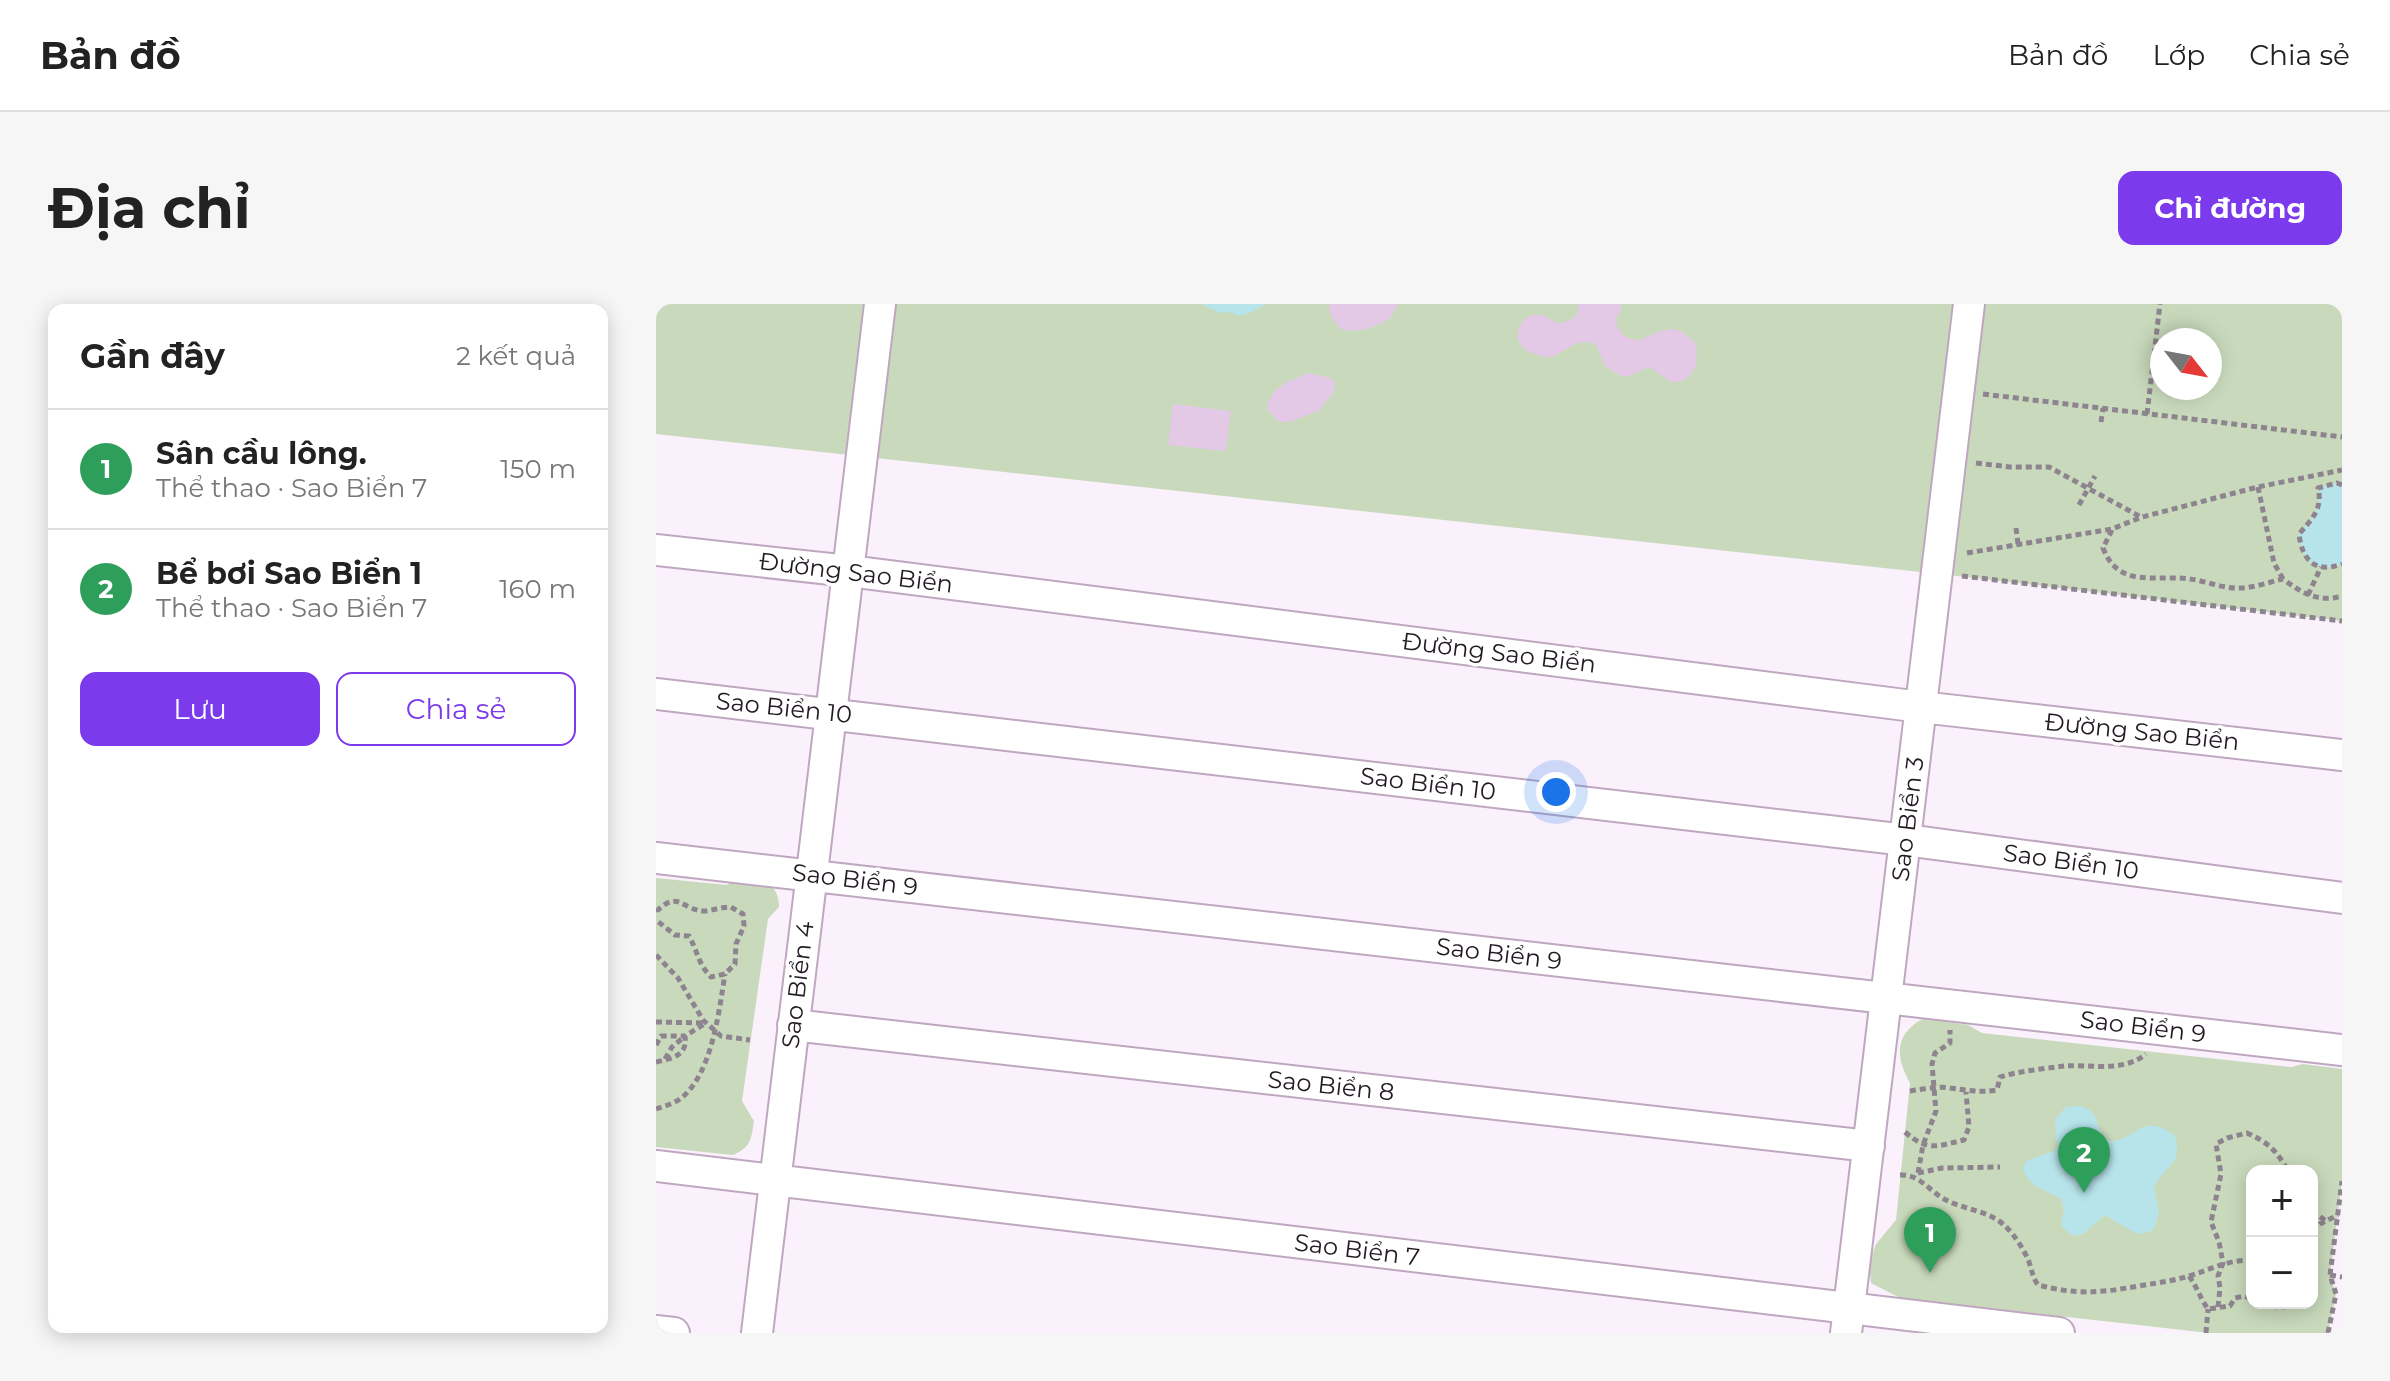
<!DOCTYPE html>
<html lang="vi">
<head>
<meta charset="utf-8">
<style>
	:root { --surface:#fff; --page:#f6f6f6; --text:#222; --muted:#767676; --line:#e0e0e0; --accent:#7c3aed }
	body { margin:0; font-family:Montserrat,sans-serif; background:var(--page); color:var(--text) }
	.controls { position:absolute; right:24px; bottom:24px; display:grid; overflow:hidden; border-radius:16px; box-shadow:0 4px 20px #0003 }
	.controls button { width:72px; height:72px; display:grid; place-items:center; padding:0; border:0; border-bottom:2px solid var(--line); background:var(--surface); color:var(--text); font:40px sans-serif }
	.compass { position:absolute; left:1494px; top:24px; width:72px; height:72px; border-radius:50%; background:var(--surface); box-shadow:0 4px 20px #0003; rotate:121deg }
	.you { position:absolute; left:900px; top:488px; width:28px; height:28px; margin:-20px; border:6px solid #fff; border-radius:50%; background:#1a73e8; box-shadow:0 0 0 12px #1a73e833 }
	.badge { display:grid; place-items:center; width:52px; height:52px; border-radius:50%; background:var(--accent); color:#fff; font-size:26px; font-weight:700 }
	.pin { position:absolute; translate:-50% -66px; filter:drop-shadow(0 2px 4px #0008) }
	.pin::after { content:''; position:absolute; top:42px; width:28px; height:24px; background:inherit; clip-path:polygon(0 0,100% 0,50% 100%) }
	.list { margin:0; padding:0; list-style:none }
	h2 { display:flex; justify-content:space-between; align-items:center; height:104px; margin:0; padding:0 32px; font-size:34px }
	h2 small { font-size:26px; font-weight:400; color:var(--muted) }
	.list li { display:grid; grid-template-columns:52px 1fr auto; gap:24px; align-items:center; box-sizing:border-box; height:120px; padding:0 32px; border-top:2px solid var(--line) }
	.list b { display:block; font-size:30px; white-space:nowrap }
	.list p { margin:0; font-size:26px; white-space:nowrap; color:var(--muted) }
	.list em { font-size:26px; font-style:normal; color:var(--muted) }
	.actions { display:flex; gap:16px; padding:24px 32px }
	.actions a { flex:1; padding:18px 0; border:2px solid var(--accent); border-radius:16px; text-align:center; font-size:28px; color:var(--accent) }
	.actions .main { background:var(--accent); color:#fff }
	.map { position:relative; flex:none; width:1686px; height:1029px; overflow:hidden; border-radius:16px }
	header { display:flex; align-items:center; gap:48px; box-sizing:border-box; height:112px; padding:0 40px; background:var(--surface); border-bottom:2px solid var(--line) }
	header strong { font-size:38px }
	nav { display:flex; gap:44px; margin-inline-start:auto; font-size:28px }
	.intro { display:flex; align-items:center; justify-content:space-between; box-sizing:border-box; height:192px; padding:0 48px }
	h1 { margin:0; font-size:56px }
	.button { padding:20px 36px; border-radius:16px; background:var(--accent); color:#fff; font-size:28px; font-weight:700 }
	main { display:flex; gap:48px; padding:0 48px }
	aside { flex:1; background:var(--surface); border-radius:16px; box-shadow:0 4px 20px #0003 }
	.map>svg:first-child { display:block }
	.green { fill:#c9dabc; fill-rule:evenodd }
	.water { fill:#b7e4eb }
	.building { fill:#e3c9e5 }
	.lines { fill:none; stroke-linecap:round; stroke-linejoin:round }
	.minor-casing { stroke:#bfa7c0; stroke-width:34 }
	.path { stroke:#8e848f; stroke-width:5; stroke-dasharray:6 4; stroke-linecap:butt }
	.minor { stroke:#fff; stroke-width:30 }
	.labels { text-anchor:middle; stroke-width:7; stroke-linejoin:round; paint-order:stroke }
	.street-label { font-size:24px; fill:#221923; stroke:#fff }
</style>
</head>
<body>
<header>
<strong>Bản đồ</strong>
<nav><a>Bản đồ</a><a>Lớp</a><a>Chia sẻ</a></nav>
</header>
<div class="intro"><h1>Địa chỉ</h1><a class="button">Chỉ đường</a></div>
<main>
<aside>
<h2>Gần đây<small>2 kết quả</small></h2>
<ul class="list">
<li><span class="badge" style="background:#2e9e5b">1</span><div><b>Sân cầu lông.</b><p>Thể thao · Sao Biển 7</p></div><em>150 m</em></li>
<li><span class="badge" style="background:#2e9e5b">2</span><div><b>Bể bơi Sao Biển 1</b><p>Thể thao · Sao Biển 7</p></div><em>160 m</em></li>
</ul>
<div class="actions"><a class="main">Lưu</a><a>Chia sẻ</a></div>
</aside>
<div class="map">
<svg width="1686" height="1029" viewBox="0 0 1686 1029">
	<rect width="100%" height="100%" fill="#fbf1fc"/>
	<path class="green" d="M0,0H1686V317L1292,271L0,130ZM1506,36H1554V84H1506Z
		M0,574L71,581L80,575C101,577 123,575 123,603L112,615L86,797L98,817C95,836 95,843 77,851L0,843Z
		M1268,714L1312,721L1326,729L1635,763L1647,760L1686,765V877L1674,971L1680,990L1672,1029H1553L1244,994L1215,979L1213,959L1220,940L1240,916L1254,779C1239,752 1238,730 1268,714ZM1596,867H1656V999H1596Z"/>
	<path class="water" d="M545,0H610L596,8L581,12L576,8L565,9Z
		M1681,179L1686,181V260C1659,270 1646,256 1643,230C1656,215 1667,205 1662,184Z
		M1417,802C1448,802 1435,825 1453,837C1481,838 1483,807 1518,831C1529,859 1508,862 1498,883L1503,909L1499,922L1494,928L1481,930L1449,911L1427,930L1418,932L1408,925L1405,920L1408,906L1405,895C1388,884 1373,885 1367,864L1370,857L1398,847L1403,842L1400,835L1399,816L1409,804Z"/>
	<path class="building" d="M673,0H742L735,13L728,18L712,25L695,27L685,25L675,13Z
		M923,0H965V6L960,15L961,22L967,31L974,35L983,36L1007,26L1018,25L1026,28L1038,37L1041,45L1040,61L1034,72L1024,78H1015L993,63L973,72H965L949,62L940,40L932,38L921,39L898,52L888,53L871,47L864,40L861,33L863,24L868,15L876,11H887L901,19L912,17L920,12Z
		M652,69L675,74L679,79L678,87L664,106L634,118H624L612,107L611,100L618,88L629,79Z
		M517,100L575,107L570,147L512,141Z"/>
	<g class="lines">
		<g class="minor-casing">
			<path id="minor" d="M0,246L193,267L1265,403L1686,451
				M0,390L1250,536L1686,594
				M0,554L1686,746
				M137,721L1213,842
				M0,862L1403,1029
				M0,1027L18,1029
				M101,1029L224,0
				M1190,1029L1313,0"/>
		</g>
		<path class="path" d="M1327,90L1686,133
			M1491,110L1504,0
			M1445,118L1447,104
			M1320,159L1354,163H1393L1485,213
			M1686,181L1681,179L1662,184C1667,205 1656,215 1643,230C1646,256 1659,270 1686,260
			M1602,183L1618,259L1627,275
			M1423,201L1439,172
			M1360,224L1362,240
			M1456,226L1447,244C1463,286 1501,270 1534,275C1550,277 1568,285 1584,284C1598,284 1613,278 1627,275C1646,289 1662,299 1686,292
			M1311,249L1456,225L1486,213L1602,183L1686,166
			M1306,272L1686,317
			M1652,291L1665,263
			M0,605L2,606C23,586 27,607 49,607C58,606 67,603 75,603L87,610L88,622L80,640L79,660L69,670L55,673C42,660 42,648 33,632L19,631L0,616
			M0,651L22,674L47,716L65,732L94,736
			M0,718L49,719
			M0,741L5,732H29
			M9,755L16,743L28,733
			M0,758C16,754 32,752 29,732L50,719
			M1254,787C1267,785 1281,782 1294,784C1311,786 1323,789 1341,786L1344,773C1363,767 1387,765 1408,762C1434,760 1467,769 1490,750
			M0,805C8,802 17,800 24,795C56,771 63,707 69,670
			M1249,828C1272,848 1281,842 1308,836L1313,823L1310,788
			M1262,869L1267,841L1280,807L1276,760L1279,749L1294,739V726
			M1262,869L1286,864L1344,863
			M1244,871C1265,870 1274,889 1292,897C1310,906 1334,907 1349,922C1358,930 1369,947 1373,958C1376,967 1377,974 1382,981C1421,991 1443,989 1483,982C1500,979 1516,977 1533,972C1541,983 1544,994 1552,1005L1574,1002L1579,994L1588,992L1596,995
			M1656,907L1670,917
			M1656,927L1664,920L1682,911
			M1674,971L1686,973
			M1533,972C1556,965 1571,956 1596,956
			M1606,999C1618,1004 1629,1005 1641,999
			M1562,1003L1564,984L1562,972L1567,959L1563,938L1555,918L1565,870L1560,840L1571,834L1591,829C1613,839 1620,846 1632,867
			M1550,1029L1552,1005
			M1672,1029L1680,990L1674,971L1686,877"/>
		<use href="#minor" class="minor"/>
	</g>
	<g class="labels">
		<g class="street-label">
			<text transform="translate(200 269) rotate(7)" y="8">Đường Sao Biển</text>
			<text transform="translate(843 349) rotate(7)" y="8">Đường Sao Biển</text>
			<text transform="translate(128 404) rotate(6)" y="8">Sao Biển 10</text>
			<text transform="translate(1486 428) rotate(6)" y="8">Đường Sao Biển</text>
			<text transform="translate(772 480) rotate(7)" y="8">Sao Biển 10</text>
			<text transform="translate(1252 515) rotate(-83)" y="8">Sao Biển 3</text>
			<text transform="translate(1415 558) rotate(8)" y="8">Sao Biển 10</text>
			<text transform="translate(199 576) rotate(7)" y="8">Sao Biển 9</text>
			<text transform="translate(843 650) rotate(7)" y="8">Sao Biển 9</text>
			<text transform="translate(142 681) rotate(-83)" y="8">Sao Biển 4</text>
			<text transform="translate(1487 723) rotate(7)" y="8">Sao Biển 9</text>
			<text transform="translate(675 782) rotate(6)" y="8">Sao Biển 8</text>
			<text transform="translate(701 946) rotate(7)" y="8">Sao Biển 7</text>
		</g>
	</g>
</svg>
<div class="controls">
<button>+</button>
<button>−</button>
</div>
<svg class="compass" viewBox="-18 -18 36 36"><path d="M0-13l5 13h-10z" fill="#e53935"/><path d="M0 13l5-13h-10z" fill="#767676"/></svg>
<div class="you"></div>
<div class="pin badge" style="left:1274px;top:969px;background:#2e9e5b">1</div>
<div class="pin badge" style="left:1428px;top:889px;background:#2e9e5b">2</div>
</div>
</main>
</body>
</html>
